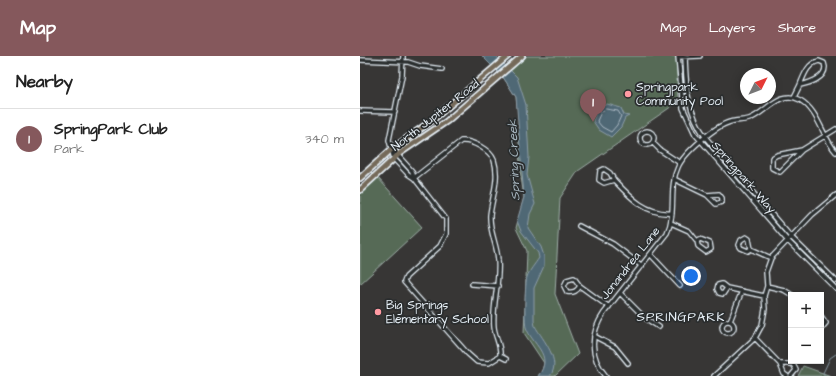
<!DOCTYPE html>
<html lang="en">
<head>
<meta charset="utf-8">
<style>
	:root { --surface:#fff; --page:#f6f6f6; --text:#222; --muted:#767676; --line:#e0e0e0; --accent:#85585c }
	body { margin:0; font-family:"Architects Daughter",sans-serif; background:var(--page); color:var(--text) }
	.controls { position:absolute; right:12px; bottom:12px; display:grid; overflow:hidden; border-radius:0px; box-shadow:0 2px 10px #0003 }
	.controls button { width:36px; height:36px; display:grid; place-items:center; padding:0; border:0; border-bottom:1px solid var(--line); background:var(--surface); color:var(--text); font:20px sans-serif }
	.compass { position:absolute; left:380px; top:12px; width:36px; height:36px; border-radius:50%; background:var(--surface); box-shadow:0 2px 10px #0003; rotate:48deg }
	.you { position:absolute; left:331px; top:220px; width:14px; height:14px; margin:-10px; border:3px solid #fff; border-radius:50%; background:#1a73e8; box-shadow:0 0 0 6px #1a73e833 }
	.badge { display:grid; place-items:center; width:26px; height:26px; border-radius:50%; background:var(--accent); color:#fff; font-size:13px; font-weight:700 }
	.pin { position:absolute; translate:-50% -33px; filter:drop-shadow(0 1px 2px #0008) }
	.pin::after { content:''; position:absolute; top:21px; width:14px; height:12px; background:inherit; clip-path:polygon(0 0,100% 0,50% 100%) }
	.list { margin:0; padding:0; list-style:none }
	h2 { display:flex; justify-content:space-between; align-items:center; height:52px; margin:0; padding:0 16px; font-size:17px }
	h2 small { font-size:13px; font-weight:400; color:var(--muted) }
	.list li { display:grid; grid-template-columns:26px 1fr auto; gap:12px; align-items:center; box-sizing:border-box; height:60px; padding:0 16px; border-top:1px solid var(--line) }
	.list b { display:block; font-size:15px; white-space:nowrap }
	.list p { margin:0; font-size:13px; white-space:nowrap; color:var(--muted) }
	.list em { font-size:13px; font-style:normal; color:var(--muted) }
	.map { position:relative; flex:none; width:476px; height:320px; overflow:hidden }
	header { display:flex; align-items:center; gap:24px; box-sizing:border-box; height:56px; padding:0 20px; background:var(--accent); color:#fff }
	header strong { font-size:19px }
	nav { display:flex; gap:22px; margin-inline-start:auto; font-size:14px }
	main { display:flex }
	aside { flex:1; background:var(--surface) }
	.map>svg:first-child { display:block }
	.green { fill:#566b57; stroke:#9faea8 }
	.water { fill:#506775; stroke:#8d9ea9 }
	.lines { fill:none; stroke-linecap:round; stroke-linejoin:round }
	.shore { stroke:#abbac4; stroke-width:1 }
	.stream { stroke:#8d9ea9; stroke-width:1 }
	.minor-casing { stroke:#e8f1f8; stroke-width:6 }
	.major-casing { stroke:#e8f1f8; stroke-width:8 }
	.minor { stroke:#2a2d2e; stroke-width:3.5 }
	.major { stroke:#746a5a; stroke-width:4.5 }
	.poi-dot { fill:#ff9aa2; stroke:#2a2d2e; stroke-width:1.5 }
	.labels { text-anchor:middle; stroke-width:3.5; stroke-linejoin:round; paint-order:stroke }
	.poi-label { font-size:12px; fill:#e8f1f8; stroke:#2a2d2e; text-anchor:start }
	.street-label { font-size:12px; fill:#e8f1f8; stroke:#2a2d2e }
	.water-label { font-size:13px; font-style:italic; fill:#abbac4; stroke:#2a2d2e }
	.neighbourhood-label { font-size:13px; letter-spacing:1px; fill:#e8f1f8; stroke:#2a2d2e }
</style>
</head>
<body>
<header>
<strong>Map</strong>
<nav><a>Map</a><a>Layers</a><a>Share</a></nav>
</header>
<main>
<aside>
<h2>Nearby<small></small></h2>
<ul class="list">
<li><span class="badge">1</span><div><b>SpringPark Club</b><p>Park</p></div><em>340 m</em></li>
</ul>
</aside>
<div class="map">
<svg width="476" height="320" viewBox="0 0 476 320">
	<rect width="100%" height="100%" fill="#373635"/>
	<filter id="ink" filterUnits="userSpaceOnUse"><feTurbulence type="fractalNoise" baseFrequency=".025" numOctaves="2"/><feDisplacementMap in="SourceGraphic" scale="8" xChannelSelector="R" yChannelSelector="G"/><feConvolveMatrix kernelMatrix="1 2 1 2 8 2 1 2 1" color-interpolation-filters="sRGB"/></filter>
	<g filter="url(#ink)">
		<path class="green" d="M167,0H316L318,46L218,115L200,142L195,238L218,298L195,320H178L182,315L184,307L164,277L167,195L156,172L164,141L160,114L158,58L156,41L143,21Z
			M18,122L62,171L0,228V138Z
			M443,310L471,320H438Z"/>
		<path class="water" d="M122,0H136L157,21L166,49L169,101L167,119L175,148L170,158L168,172L181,191L184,200V210L174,232V265L175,270C183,284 202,305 190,320H178C195,299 171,288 166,271C164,264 165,227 167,221C169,215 175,208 179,202L178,197L161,175L157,165L164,141L156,41L143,21Z
			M247,48L261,52L264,59L269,60L265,62L261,71L251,81L239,74L233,65L238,53Z"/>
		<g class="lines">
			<path class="shore" d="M246,53L258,55L261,60L257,69L251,76L242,71L237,65L241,56Z"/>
			<path class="stream" d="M465,320L463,317L470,302L476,298"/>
			<g class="minor-casing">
				<path id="minor" d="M43,0L42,20L29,84L34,103L48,118L54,122
					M318,0L323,52L335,78L427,184L476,233
					M325,0C326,32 327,55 346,82L431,181L476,225
					M318,1L340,0
					M0,4L48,6L60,10L82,13
					M459,5L464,7L465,11C465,23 449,27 440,29C444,19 448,7 459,5Z
					M434,41L440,29
					M0,55L35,56
					M280 82a7 7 0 1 1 14 0a7 7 0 1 1-14 0Z
					M293,87L300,94L320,107
					M32,93L52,115L54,122L86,163V178L80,190L46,221L44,226L108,298L117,306L129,307L140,300C141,289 135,281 134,271C132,249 140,226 138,204C137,188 129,175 130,159C132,141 140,122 134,104C130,94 112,84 101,85L54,122
					M442,94L417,99L412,102V112L420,116L442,94L476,73
					M244,113L250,117L254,124L244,127L239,124L240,115Z
					M314,123L347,139L359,138L362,142V146L356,148L347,139
					M254,124C270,141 286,159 312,157
					M311,167L329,175L337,185
					M219,170L253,188L282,210
					M340,183L350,187L351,193L346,196L338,190L337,185Z
					M391,193L389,183L386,181L381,184L379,189L381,192L388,195L391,193L411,202
					M291,199L320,230
					M112,228L138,230
					M220,230C217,235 214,237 207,236L204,230L207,224L214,222L220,230L249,251
					M407,230L424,234L432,239
					M367,232L363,238L359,237L357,233L358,229L362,228L367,232L404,240
					M260,237L285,262L299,271
					M461,260L466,267L461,273
					M362 271a6 6 0 1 1 12 0a6 6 0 1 1-12 0Z
					M370,265L382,235
					M234,280L255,291L268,307
					M395,282L420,308
					M140,300L146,303
					M246,320C229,301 230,277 244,257L307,177C317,156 308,132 318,111C324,97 355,70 370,66C376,64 383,65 389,63C405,58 420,32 440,44C459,55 462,81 476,96
					M354,320L395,282L402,269L405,253L404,240L407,230L406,216L411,202L452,159L476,139
					M427,320L424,318L420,308H433L436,314L431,320"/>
			</g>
			<g class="major-casing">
				<path id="major" d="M0,122L32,93L70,66L148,0
					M0,134L40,97L87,65L162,0"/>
			</g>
			<use href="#minor" class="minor"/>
			<use href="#major" class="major"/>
		</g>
	</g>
	<g class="poi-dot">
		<circle cx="268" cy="38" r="4"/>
		<circle cx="18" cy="256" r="4"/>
	</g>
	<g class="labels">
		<g class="poi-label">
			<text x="276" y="35">Springpark<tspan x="276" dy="14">Community Pool</tspan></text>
			<text x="26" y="253">Big Springs<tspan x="26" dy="14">Elementary School</tspan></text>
		</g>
		<g class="street-label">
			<text transform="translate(75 59) rotate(-38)" y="4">North Jupiter Road</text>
			<text transform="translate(384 121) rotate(49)" y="4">Springpark Way</text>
			<text transform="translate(270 207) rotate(-52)" y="4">Jonandrea Lane</text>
		</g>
		<g class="water-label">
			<text transform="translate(153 104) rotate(-92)" y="5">Spring Creek</text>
		</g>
		<g class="neighbourhood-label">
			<text x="321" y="265">SPRINGPARK</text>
		</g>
	</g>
</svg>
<div class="controls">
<button>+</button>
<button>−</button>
</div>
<svg class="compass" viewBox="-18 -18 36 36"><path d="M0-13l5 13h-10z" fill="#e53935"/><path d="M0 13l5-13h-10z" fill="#767676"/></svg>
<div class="you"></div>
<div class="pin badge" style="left:233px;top:66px">1</div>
</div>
</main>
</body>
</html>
